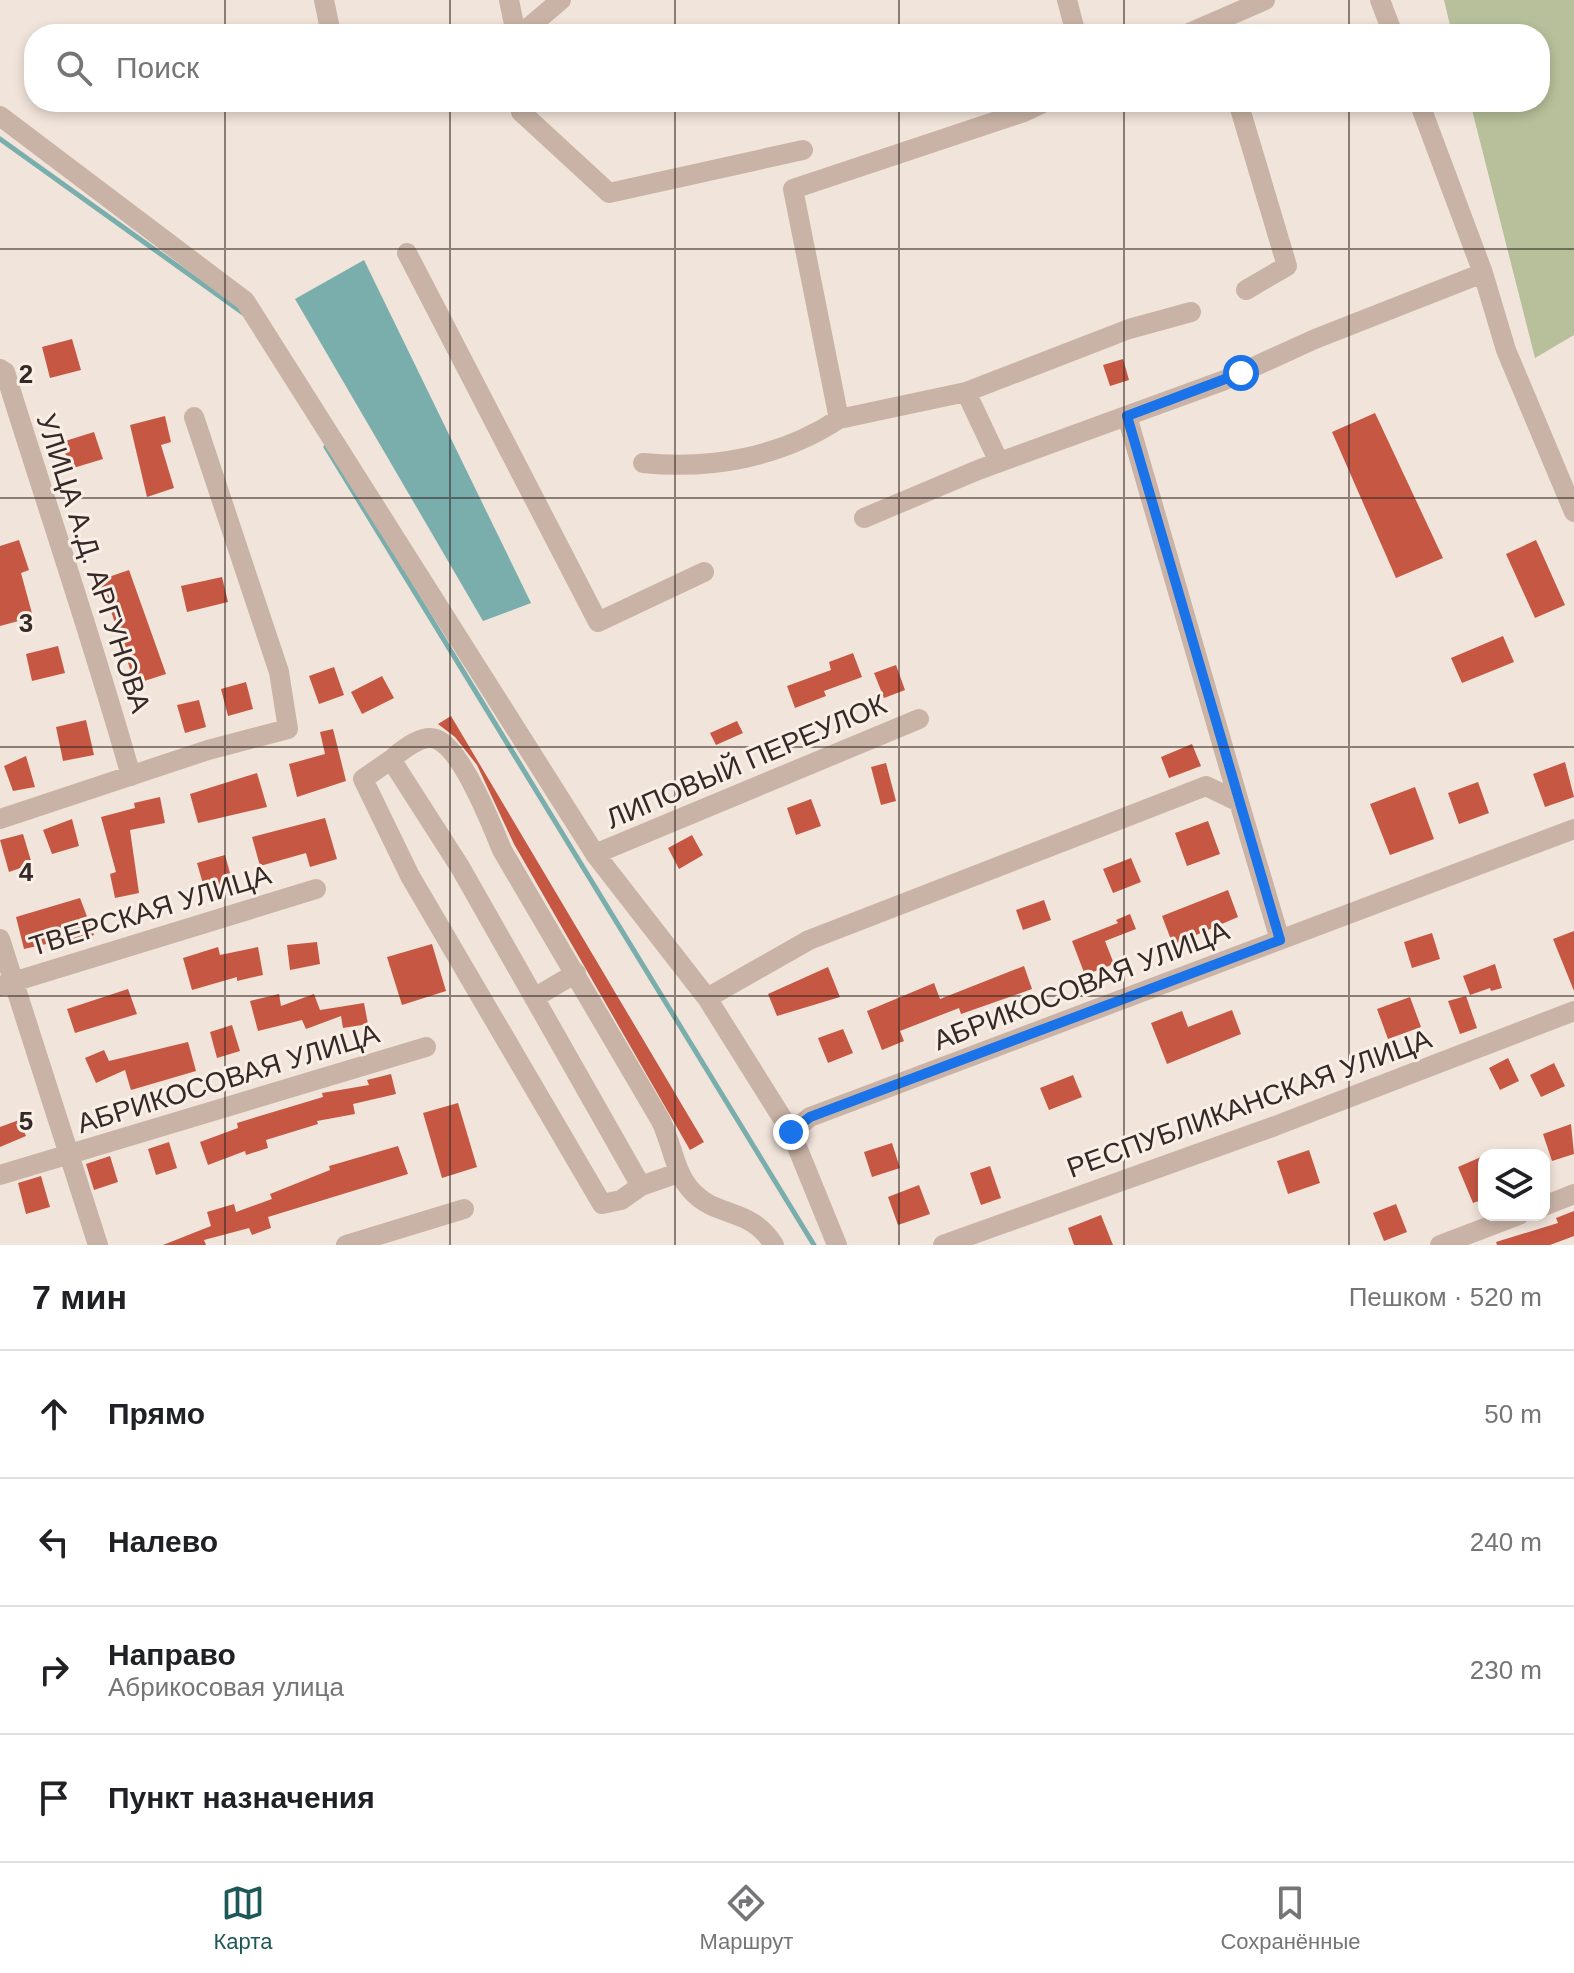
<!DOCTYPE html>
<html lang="ru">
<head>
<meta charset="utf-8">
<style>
	:root { --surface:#fff; --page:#f2f2f2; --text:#202124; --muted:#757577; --line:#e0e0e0; --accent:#1d5756 }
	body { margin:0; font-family:Arial,sans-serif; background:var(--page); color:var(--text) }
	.controls { position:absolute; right:24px; bottom:24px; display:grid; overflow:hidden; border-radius:16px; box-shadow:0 4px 12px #0003 }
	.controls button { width:72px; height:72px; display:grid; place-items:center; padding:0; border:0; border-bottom:2px solid var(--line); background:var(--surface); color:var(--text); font:40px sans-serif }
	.stop { position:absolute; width:24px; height:24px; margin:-18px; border:6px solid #1a73e8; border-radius:50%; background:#fff }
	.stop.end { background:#1a73e8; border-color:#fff; box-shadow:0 2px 8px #0008 }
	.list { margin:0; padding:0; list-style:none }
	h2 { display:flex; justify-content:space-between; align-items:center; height:104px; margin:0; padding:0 32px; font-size:34px }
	h2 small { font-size:26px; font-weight:400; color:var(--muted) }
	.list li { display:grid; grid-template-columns:52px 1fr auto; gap:24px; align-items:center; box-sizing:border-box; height:128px; padding:0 32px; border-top:2px solid var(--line) }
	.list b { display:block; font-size:30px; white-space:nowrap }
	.list p { margin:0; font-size:26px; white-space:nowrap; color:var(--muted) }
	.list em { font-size:26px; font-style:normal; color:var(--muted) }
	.icon { flex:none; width:44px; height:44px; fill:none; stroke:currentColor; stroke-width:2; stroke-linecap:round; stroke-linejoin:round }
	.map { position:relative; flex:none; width:1574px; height:1245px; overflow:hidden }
	.search { position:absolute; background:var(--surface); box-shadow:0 4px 12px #0003; left:24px; right:24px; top:24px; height:88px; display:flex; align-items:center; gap:20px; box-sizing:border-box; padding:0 28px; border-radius:32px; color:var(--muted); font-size:30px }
	.sheet { height:616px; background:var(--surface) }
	nav { display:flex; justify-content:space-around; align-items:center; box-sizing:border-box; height:112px; border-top:2px solid var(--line); background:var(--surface); font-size:22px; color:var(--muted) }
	nav a { display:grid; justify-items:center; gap:4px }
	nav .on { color:var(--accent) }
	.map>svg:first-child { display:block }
	.green { fill:#b7c09a }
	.water { fill:#79aeac }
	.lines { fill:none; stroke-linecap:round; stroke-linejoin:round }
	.stream { stroke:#79aeac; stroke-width:5 }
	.building { fill:#c65743 }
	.minor { stroke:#c9b3a6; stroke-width:20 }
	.route { stroke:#1a73e8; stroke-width:10 }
	.grid { fill:none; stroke:#352a27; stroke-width:2; stroke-opacity:0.55 }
	.labels { text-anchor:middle; stroke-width:6; stroke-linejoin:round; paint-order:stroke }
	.street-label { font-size:28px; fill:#352a27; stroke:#f9efe6 }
	.grid-label { font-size:26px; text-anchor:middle; font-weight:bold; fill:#352a27; stroke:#f9efe6; stroke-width:6; stroke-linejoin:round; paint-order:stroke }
</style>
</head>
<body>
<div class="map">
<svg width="1574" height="1245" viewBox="0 0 1574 1245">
	<rect width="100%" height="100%" fill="#f1e4da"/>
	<path class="green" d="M1444,0H1574V335L1535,358L1470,102H1540V34H1452Z"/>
	<path class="water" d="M364,260L531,603L483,621L295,299Z"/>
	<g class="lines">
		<path class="stream" d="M0,139L243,313
			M326,447L814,1245"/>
	</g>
	<path class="building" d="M72,339L81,370L50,378L42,347Z
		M1123,359L1129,380L1110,386L1103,365Z
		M1375,413L1443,558L1396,578L1332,432Z
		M165,416L171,442L161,445L174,488L147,497L130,425Z
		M94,432L103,459L70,469L62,442Z
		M19,540L29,570L21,573L33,617L0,626V546Z
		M1536,540L1565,605L1535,618L1506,554Z
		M129,570L166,674L135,684L108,602L105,603L97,581Z
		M222,577L228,602L187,612L181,586Z
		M1503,636L1514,662L1462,683L1451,658Z
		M58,646L65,673L32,681L26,654Z
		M853,653L862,677L824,691L826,696L795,708L787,686L831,670L829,662Z
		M896,665L905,690L884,698L874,673Z
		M334,667L344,695L319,704L309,676Z
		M382,676L394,698L362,714L351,692Z
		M246,682L253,709L228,716L221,689Z
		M199,700L206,727L185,733L177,705Z
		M451,716L704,1142L690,1150L514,844L477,765L455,737L438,724Z
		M86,720L94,755L63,761L56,727Z
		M737,721L743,733L716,745L710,733Z
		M333,729L346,781L297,797L289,764L325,754L320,732Z
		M1192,744L1201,766L1169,778L1161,757Z
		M26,756L35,787L13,791L4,766Z
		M1565,762L1574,797L1545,807L1533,774Z
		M886,763L896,801L881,805L871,767Z
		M257,773L267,807L198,823L190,794Z
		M1478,782L1489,813L1459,824L1448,793Z
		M1415,787L1434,839L1390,855L1370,804Z
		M160,797L165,823L130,830L139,893L115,898L110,874L116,872L101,817L135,808L134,803Z
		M811,799L821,826L796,835L787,808Z
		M325,818L337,859L310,867L306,853L260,866L252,837Z
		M72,819L79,846L52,854L43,830Z
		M1208,821L1220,854L1187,866L1175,833Z
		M23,834L32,864L9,872L0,840Z
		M692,835L703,855L679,869L668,848Z
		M225,855L233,884L205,891L197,863Z
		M1131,858L1141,882L1113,893L1103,869Z
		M1228,890L1238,917L1173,945L1162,916Z
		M80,898L94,935L66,945L64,940L24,949L16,917Z
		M1044,900L1051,920L1023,930L1016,910Z
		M1130,914L1136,929L1105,941L1114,964L1085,975L1072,941L1118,923L1116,920Z
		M1574,931V991L1553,939Z
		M1432,933L1440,959L1412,968L1404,942Z
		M317,942L320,964L290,970L287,945Z
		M432,944L446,991L402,1005L387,957Z
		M218,947L220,955L258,947L263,975L237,981V977L192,990L183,958Z
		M1495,964L1502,988L1491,991L1490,988L1470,995L1463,976Z
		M1024,966L1032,989L961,1014L959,1008L900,1031L904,1041L882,1050L867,1011L934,983L940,999Z
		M828,967L840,997L777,1016L768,994Z
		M128,989L137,1014L75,1033L67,1009Z
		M279,994L281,1006L314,994L320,1010L364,1003L368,1024L343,1028L341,1016L306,1029L302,1020L258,1031L250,1001Z
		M1466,996L1477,1028L1460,1034L1448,1001Z
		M1410,997L1421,1027L1388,1039L1377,1009Z
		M1232,1010L1241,1034L1167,1064L1151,1023L1182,1011L1188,1027Z
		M232,1025L240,1051L217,1058L210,1032Z
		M843,1029L853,1053L828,1063L818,1038Z
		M188,1042L196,1071L131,1090L125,1070L96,1083L85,1058L104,1050L109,1061Z
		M1508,1058L1519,1081L1500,1090L1489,1068Z
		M1554,1063L1565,1086L1541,1097L1530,1075Z
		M391,1074L396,1094L353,1104L355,1114L317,1121L318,1124L266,1140L268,1148L246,1155L245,1151L208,1165L200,1142L238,1128L237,1123L323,1097L322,1093L369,1085L367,1080Z
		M1073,1075L1082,1097L1049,1110L1040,1088Z
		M458,1103L477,1167L442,1178L423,1113Z
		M19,1120L26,1136L0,1147V1127Z
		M1571,1124L1574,1154L1552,1161L1543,1134Z
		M169,1142L177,1168L156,1175L148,1149Z
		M892,1143L900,1168L872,1177L864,1152Z
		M398,1146L408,1174L268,1217L271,1228L252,1235L249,1228L204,1240L206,1245H163L211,1226L207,1212L234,1204L236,1212L272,1199L270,1194L330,1170L329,1166Z
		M1309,1150L1320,1183L1288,1194L1277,1161Z
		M110,1156L118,1182L94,1190L86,1164Z
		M1481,1157L1484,1199L1473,1203L1458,1167Z
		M990,1166L1001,1198L981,1205L970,1173Z
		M41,1176L50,1207L26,1214L18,1183Z
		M919,1185L930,1214L898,1225L888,1197Z
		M1396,1204L1407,1232L1384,1241L1373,1213Z
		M1574,1211V1236L1550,1245H1497L1496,1242L1558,1223L1556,1218Z
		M1101,1215L1113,1245H1074L1068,1228Z"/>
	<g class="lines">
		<path class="minor" d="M324,0L331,34
			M509,0L516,34
			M1067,0L1076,34
			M1380,0L1393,34
			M521,34L561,0
			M1187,34L1265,0
			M521,102V112L609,193L803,150
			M1238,102L1287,266L1246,290
			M1419,102L1483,273L1506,350L1574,512
			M0,116L245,301L595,854L707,998L791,1132L837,1245
			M407,253L598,622L704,572
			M0,369L5,372C47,507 93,641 131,776
			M966,392L999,462
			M1127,416L1239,802
			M839,419L966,392L1129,329L1191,312
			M643,463C712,470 781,457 839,419L793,189L1024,112L1045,102
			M864,518L978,470L1225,380L1315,339L1483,273
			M392,759L363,779L410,876L602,1204L621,1200L641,1186
			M0,819L208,750L288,729L279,672L194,417
			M595,854L919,719
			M0,939L98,1245
			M0,986L316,889
			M534,998L576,973
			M707,998L809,940L1206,786L1239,802L1280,940
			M791,1132L810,1117L1574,829
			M678,1173L641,1186L460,867L394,764L392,759C402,750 422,734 436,739C461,748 492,825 502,850L661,1121C672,1144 675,1173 691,1190C716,1219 750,1206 774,1245
			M0,1175L426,1047
			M1544,1206L1574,1194
			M346,1245L464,1209
			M943,1245L1275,1126L1574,1011
			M1440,1245L1519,1215"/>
	</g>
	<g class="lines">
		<path class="route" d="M791,1132L810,1117L1280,940L1127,416L1241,373"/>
	</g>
	<path class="grid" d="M225,0V34M450,0V34M675,0V34M899,0V34M1124,0V34M1349,0V34M225,102V1245M450,102V1245M675,102V1245M899,102V1245M1124,102V1245M1349,102V1245M0,249H1574M0,498H1574M0,747H1574M0,996H1574"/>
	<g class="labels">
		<g class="street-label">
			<text transform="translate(94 563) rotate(72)" y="10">УЛИЦА А.Д. АРГУНОВА</text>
			<text transform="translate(746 761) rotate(-23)" y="10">ЛИПОВЫЙ ПЕРЕУЛОК</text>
			<text transform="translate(150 910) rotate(-17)" y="10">ТВЕРСКАЯ УЛИЦА</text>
			<text transform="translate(1081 985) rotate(-21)" y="10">АБРИКОСОВАЯ УЛИЦА</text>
			<text transform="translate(228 1078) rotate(-17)" y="10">АБРИКОСОВАЯ УЛИЦА</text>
			<text transform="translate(1249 1103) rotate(-20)" y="10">РЕСПУБЛИКАНСКАЯ УЛИЦА</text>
		</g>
	</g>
	<g class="grid-label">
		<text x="26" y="383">2</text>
		<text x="26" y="632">3</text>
		<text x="26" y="881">4</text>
		<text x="26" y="1130">5</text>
	</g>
</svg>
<div class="controls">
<button><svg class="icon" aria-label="layers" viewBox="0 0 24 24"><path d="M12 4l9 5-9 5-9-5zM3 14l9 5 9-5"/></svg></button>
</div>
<div class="stop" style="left:1241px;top:373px"></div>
<div class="stop end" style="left:791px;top:1132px"></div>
<div class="search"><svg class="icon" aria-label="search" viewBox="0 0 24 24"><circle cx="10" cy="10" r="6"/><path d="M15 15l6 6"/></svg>Поиск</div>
</div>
<section class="sheet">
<h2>7 мин<small>Пешком · 520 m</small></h2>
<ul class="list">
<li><svg class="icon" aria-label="ahead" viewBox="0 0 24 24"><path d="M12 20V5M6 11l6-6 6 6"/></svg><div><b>Прямо</b></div><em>50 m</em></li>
<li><svg class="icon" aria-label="left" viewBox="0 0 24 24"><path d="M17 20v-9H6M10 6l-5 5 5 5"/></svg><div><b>Налево</b></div><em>240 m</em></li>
<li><svg class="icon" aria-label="right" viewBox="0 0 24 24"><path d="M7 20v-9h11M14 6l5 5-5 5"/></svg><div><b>Направо</b><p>Абрикосовая улица</p></div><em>230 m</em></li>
<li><svg class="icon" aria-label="arrive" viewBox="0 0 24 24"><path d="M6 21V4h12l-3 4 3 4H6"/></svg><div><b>Пункт назначения</b></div></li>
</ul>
</section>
<nav>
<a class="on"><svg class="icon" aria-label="map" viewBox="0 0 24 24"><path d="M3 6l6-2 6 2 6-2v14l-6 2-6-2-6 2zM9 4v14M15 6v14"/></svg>Карта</a>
<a><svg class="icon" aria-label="directions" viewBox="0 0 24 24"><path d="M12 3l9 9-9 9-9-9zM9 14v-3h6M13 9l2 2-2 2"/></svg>Маршрут</a>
<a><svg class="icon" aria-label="saved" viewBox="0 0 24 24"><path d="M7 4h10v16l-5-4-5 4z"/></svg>Сохранённые</a>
</nav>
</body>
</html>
